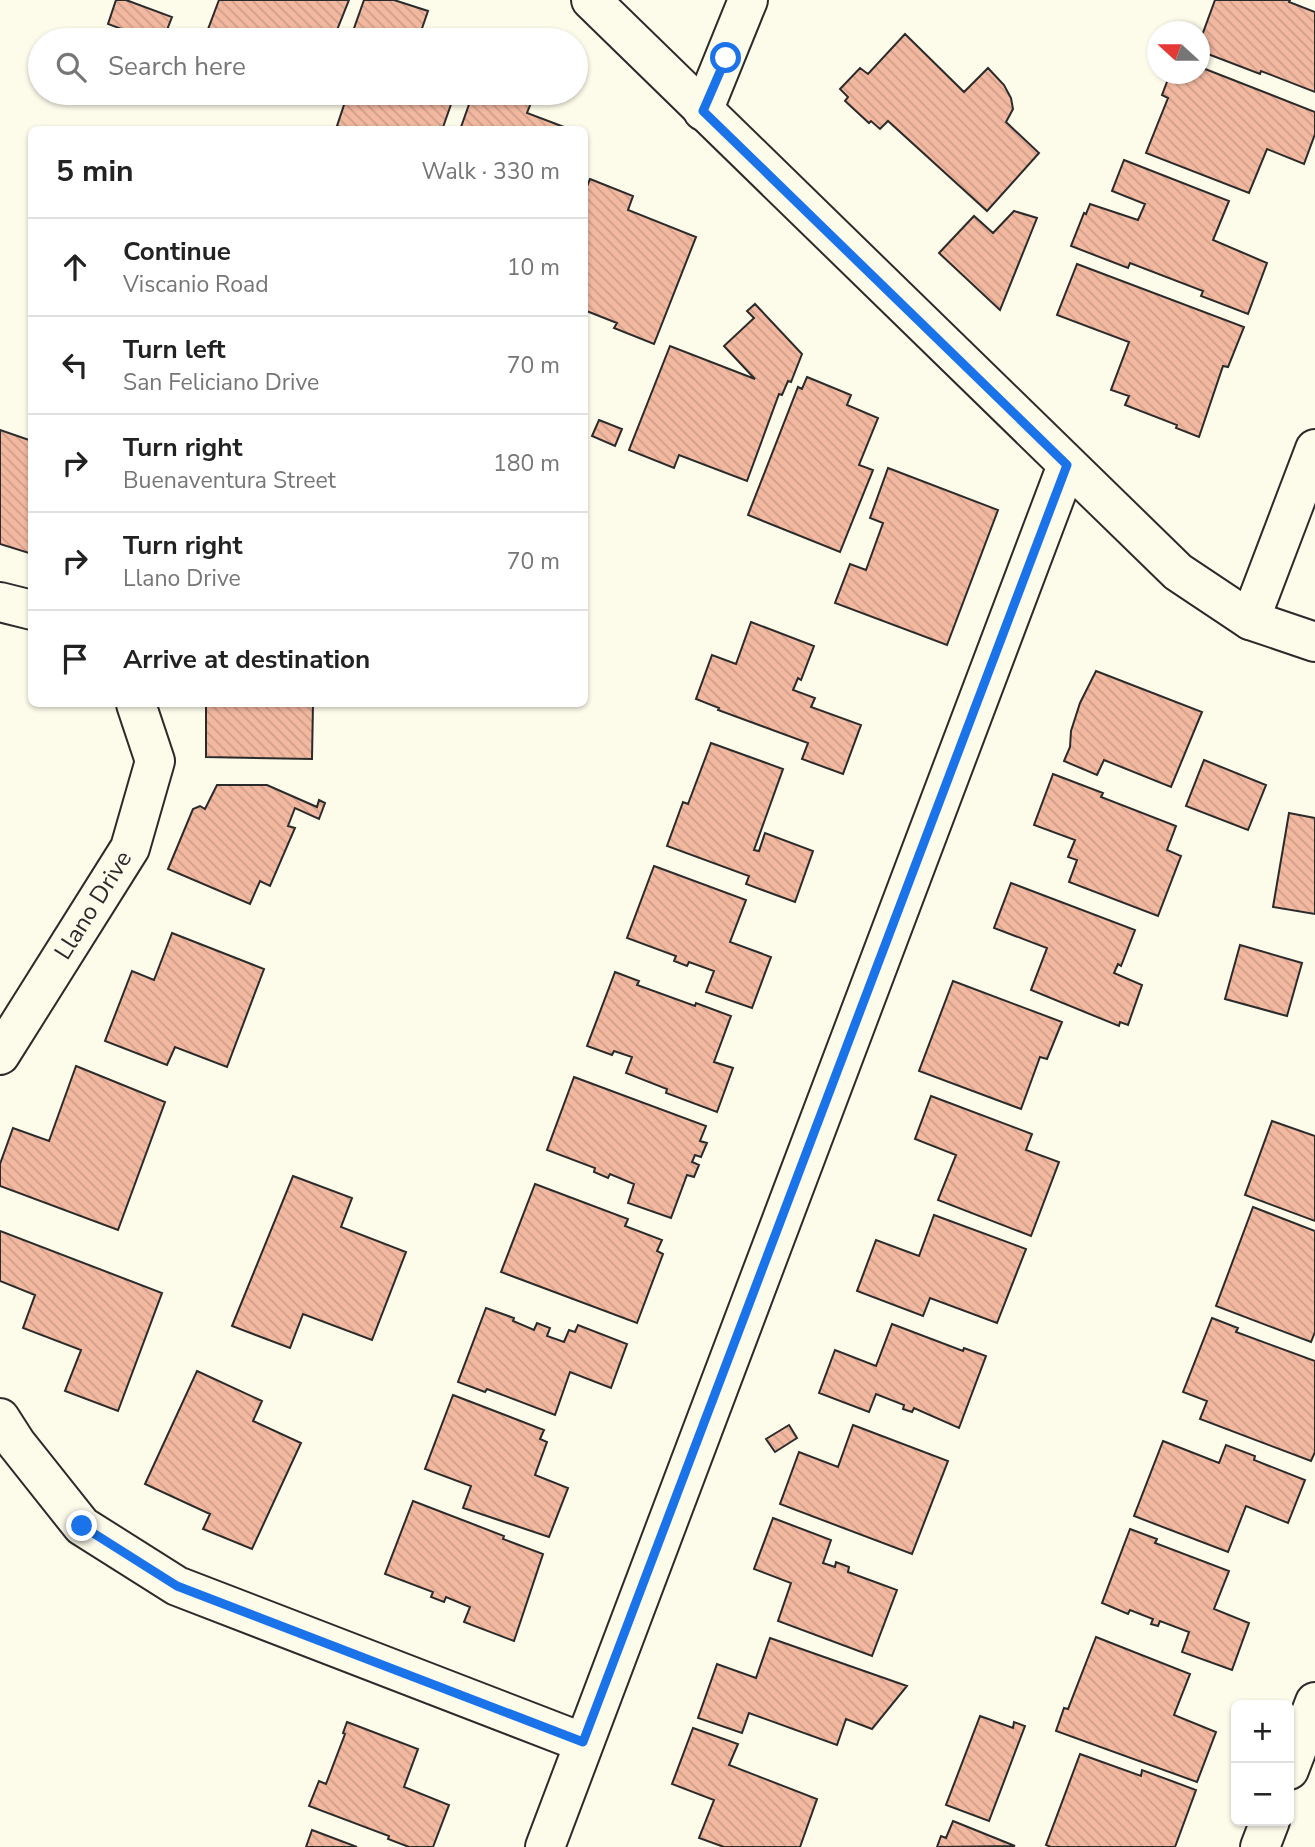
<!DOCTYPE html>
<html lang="en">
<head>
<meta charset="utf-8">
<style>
	:root { --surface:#fff; --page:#f6f6f6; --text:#222; --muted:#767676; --line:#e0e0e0 }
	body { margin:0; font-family:"Nunito Sans",sans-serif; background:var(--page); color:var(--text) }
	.controls { position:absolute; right:21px; bottom:21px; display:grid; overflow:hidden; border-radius:10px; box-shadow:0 2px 5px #0004 }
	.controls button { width:63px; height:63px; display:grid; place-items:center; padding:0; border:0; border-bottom:2px solid var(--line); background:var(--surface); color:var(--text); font:35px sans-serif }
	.compass { position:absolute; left:1147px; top:21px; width:63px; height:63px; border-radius:50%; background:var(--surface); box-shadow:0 2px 5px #0004; rotate:291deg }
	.stop { position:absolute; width:21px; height:21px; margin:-16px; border:5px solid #1a73e8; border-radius:50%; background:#fff }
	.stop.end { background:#1a73e8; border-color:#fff; box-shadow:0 2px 7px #0008 }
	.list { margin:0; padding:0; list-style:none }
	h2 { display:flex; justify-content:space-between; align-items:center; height:91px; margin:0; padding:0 28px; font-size:30px }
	h2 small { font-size:23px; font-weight:400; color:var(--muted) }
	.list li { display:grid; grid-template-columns:46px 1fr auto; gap:21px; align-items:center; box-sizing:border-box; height:98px; padding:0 28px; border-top:2px solid var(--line) }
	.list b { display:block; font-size:26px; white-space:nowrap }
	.list p { margin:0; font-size:23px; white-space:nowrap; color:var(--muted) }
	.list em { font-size:23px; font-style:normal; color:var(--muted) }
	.icon { flex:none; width:38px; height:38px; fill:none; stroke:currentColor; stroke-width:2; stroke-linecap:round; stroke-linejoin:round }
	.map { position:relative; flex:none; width:1315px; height:1847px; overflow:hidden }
	.search { position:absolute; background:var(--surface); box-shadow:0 2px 5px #0004; left:28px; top:28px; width:560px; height:77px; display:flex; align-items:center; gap:18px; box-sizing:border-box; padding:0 24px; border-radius:38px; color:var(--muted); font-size:26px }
	.panel { position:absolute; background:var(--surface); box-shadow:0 2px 5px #0004; left:28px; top:126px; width:560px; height:581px; border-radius:10px }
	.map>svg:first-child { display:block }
	.building { fill:url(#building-back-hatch); stroke:#2b2b2b; stroke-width:2 }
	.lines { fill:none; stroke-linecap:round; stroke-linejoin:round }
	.minor-casing { stroke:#2b2b2b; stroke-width:42 }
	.tertiary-casing { stroke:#2b2b2b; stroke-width:42 }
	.minor { stroke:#fdfbea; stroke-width:38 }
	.tertiary { stroke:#fdfbea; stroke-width:38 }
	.route { stroke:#1a73e8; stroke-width:9 }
	.labels { text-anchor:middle; stroke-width:5; stroke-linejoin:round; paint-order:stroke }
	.street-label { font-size:24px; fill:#2b2b2b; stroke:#fdfbea }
</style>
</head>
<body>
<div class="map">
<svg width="1315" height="1847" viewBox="0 0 1315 1847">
	<defs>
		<pattern id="building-back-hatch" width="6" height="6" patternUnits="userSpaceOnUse" patternTransform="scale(1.75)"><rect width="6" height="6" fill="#f2b8a0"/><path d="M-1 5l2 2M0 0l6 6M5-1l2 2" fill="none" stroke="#d09e8a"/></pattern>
	</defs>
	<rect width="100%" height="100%" fill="#fdfbea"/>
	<path class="building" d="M116,0H126L172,17L163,40H151L108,24Z
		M219,0H349L333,40H224V38L207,32Z
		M364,0H394L428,11L418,40H367L352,34Z
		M1215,0H1290L1289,2L1315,12V92L1261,71L1260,74L1200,51V41Z
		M905,34L964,92L988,68L1004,85L1011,98L1013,109L1006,122L1039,153L987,211L888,121L880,129L871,121L869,123L845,101L848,97L840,89L860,68L868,74Z
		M1200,67L1315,112V134L1304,164L1267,149L1249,193L1146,153L1168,98L1162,95L1170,74H1200Z
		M348,93H455L442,130H348L337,126Z
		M473,93H535L527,113L572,130H460Z
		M1124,160L1229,201L1213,240L1267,263L1248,314L1201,296L1203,291L1130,263L1128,268L1071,246L1084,213L1086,214L1090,204L1138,220L1145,204L1112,191Z
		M590,179L633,196L628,210L696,237L654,344L614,328L617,323L584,310V194Z
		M1014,211L1037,218L1000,310L939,253L974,216L993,233Z
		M1077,264L1244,327L1228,367L1223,366L1199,437L1176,428L1177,425L1125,405L1129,396L1111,390L1129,342L1057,315Z
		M755,304L802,354L791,382L788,381L782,395L779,394L747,481L679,455L674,468L629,450L670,346L755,379L724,346L754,318L747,311Z
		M807,377L851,395L847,405L878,418L859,465L873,470L840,552L748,515L798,387L802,389Z
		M599,420L622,429L615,446L592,436Z
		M0,430L32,441V554L0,544Z
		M888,468L998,510L947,645L835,603L850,564L866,570L883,523L870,518Z
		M751,622L814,646L801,680L798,678L793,690L815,698L811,707L861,725L843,774L802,759L808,743L718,710L719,708L696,699L712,655L736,664Z
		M1096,671L1202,712L1171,787L1104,760L1097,775L1064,761L1070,747L1071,731L1080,703Z
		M206,704H313L312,759L206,757Z
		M711,743L783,769L754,850L759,851L765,833L813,851L795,902L746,884L749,876L667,846L683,802L688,804Z
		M1204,760L1266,785L1248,830L1186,806Z
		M1053,774L1103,793L1101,797L1176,826L1167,850L1181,856L1158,916L1069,882L1077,860L1068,857L1075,840L1034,825Z
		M217,785H267L317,807L319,800L325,803L319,819L295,808L288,826L295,828L270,886L260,881L250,904L168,869L193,809L200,806L205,809Z
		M1289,813L1315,818V914L1273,907Z
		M654,866L746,900L730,942L771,957L752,1008L706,992L714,971L689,962L687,966L674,961L676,956L627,938Z
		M1011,883L1135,930L1121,966L1118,964L1114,973L1142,985L1128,1025L1120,1022L1119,1026L1031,990L1047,948L994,928Z
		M172,933L264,969L227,1067L175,1047L167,1065L105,1041L132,971L154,980Z
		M1240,945L1302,963L1287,1016L1225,999Z
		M615,972L639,981L637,985L695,1006L696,1003L731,1016L714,1062L733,1068L717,1112L666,1093L667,1089L626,1073L632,1057L614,1051L612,1055L587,1046Z
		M953,981L1062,1022L1047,1059L1040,1057L1021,1109L919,1071Z
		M76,1066L165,1102L118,1230L0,1186V1164L13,1128L49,1141Z
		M574,1077L706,1126L700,1141L707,1143L701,1157L695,1155L692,1162L699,1165L694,1177L687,1175L671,1218L628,1203L634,1184L610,1174L608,1178L594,1172L595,1168L547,1150Z
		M931,1096L1032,1134L1026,1150L1059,1162L1031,1236L938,1200L956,1155L915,1139Z
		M1272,1121L1315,1136V1221L1245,1195Z
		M293,1176L352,1198L341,1227L406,1252L372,1340L303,1314L290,1348L232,1326Z
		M535,1184L628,1219L625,1226L662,1240L657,1251L663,1254L637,1323L501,1272Z
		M1253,1207L1315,1231V1332L1311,1342L1216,1306Z
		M934,1215L1026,1249L997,1323L930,1298L923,1316L857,1291L876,1240L919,1256Z
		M0,1231L162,1293L118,1411L65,1391L81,1350L23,1328L35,1295L0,1281Z
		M486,1308L514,1318L513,1321L534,1330L537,1323L550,1328L547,1336L564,1342L569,1330L575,1332L578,1325L627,1344L611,1388L570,1372L555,1415L487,1389L485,1392L458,1382Z
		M1212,1318L1238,1328L1236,1332L1315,1361V1452L1311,1461L1200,1419L1207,1401L1183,1392Z
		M892,1324L963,1351L964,1348L986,1356L959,1428L914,1408L912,1412L903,1409L904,1405L876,1394L869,1412L819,1393L835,1350L876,1366Z
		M197,1371L262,1401L253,1421L301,1443L252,1549L203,1529L210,1514L145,1484Z
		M453,1395L544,1430L540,1439L547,1442L535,1475L568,1488L549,1537L463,1508L471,1486L425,1469Z
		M789,1425L797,1438L775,1452L766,1439Z
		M853,1425L948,1461L912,1554L780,1504L799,1452L838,1467Z
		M1163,1441L1219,1463L1226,1445L1255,1456L1254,1460L1305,1480L1288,1523L1246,1506L1228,1552L1134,1516Z
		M413,1501L504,1536L503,1539L543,1554L514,1641L464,1622L470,1607L446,1597L444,1602L431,1597L433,1592L385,1574Z
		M773,1518L831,1540L823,1563L835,1567L836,1562L849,1567L848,1572L897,1590L872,1656L778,1621L791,1583L754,1569Z
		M1130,1529L1157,1539L1155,1543L1229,1571L1214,1609L1249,1623L1232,1670L1182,1652L1189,1632L1160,1621L1158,1626L1151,1624L1153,1619L1130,1610L1128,1614L1102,1603Z
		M1096,1637L1190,1674L1174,1715L1216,1732L1197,1782L1056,1731L1064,1708L1068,1709Z
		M770,1638L907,1686L872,1729L846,1719L837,1745L749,1713L742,1733L698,1718L717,1664L756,1678Z
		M980,1716L1013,1728L1014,1722L1025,1726L989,1821L946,1805Z
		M347,1722L418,1749L404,1787L449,1805L433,1847H409L388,1839L389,1836L309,1806L319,1781L326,1784L345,1734L343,1733Z
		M693,1728L738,1744L729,1765L817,1799L800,1847H724L699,1838L714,1800L672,1784Z
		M1080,1754L1141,1776L1142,1770L1196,1790L1175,1847H1051L1046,1845Z
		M953,1821L1015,1846L937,1847L941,1836L946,1838Z
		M312,1830L357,1847H306Z"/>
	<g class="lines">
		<g class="minor-casing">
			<path id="minor" d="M703,111L748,0
				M0,602L32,610
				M1250,620L1315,449
				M0,1055L130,848L155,761L136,704
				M0,1418L16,1443L82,1526L177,1586L584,1743
				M1289,1770L1315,1702
				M545,1847L1067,465
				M1260,1847L1270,1821"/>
		</g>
		<g class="tertiary-casing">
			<path id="tertiary" d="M591,0L1178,572L1250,620L1315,642"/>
		</g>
		<use href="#minor" class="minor"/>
		<use href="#tertiary" class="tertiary"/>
	</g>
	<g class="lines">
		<path class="route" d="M82,1526L177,1586L583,1742L1067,465L703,111L726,58"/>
	</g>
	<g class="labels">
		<g class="street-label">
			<text transform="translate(93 905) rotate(-58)" y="8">Llano Drive</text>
		</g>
	</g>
</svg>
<div class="controls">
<button>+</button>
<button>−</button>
</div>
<svg class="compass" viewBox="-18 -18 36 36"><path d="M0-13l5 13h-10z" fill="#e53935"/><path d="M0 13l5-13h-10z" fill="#767676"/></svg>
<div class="stop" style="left:726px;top:58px"></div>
<div class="stop end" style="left:82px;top:1526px"></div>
<div class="search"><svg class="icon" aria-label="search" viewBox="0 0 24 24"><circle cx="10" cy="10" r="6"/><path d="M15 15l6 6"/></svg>Search here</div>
<section class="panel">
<h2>5 min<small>Walk · 330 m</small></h2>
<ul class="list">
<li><svg class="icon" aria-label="ahead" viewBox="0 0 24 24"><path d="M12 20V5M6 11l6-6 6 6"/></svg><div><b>Continue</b><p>Viscanio Road</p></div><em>10 m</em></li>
<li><svg class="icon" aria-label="left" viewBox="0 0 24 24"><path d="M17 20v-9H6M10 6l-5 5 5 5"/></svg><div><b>Turn left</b><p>San Feliciano Drive</p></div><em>70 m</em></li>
<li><svg class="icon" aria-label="right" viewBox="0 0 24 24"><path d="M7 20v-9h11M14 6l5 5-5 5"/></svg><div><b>Turn right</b><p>Buenaventura Street</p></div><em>180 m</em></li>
<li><svg class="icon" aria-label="right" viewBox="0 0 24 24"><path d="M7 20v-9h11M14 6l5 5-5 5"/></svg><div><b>Turn right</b><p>Llano Drive</p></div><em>70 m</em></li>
<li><svg class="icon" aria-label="arrive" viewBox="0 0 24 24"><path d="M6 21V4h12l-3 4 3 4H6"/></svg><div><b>Arrive at destination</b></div></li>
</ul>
</section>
</div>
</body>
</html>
